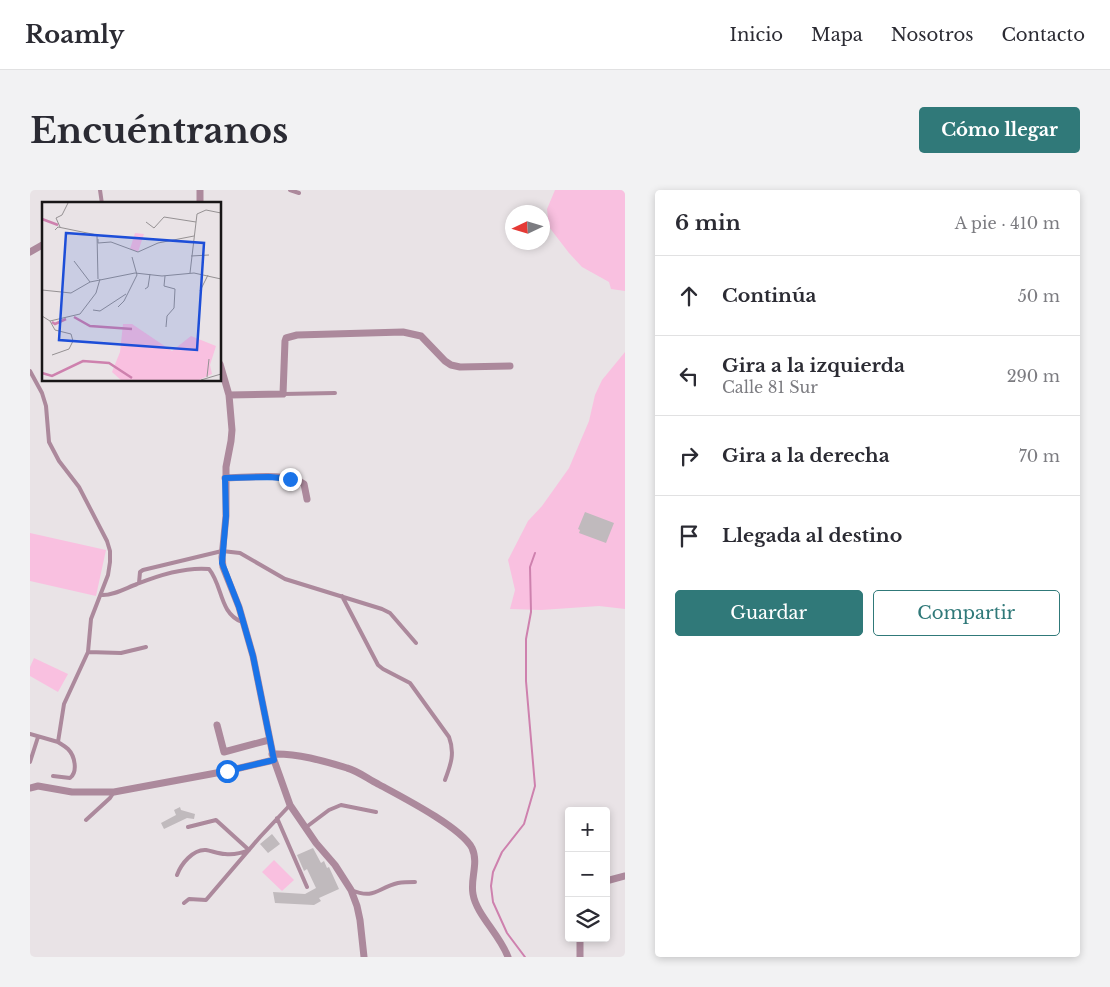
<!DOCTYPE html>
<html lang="es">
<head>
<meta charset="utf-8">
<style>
	:root { --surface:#fff; --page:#f2f2f3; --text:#2b2b33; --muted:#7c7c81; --line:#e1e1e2; --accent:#307979 }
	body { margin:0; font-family:"Libre Baskerville",serif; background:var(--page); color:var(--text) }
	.controls { position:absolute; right:15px; bottom:15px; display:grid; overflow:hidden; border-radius:5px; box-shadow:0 2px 8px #0003 }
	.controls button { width:45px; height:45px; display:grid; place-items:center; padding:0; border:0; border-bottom:1px solid var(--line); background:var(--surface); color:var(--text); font:25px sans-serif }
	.compass { position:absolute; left:475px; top:15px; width:45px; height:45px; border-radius:50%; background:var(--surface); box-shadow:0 2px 8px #0003; rotate:266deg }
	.stop { position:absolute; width:15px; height:15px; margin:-11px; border:4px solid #1a73e8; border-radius:50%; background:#fff }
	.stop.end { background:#1a73e8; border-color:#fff; box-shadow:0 1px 5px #0008 }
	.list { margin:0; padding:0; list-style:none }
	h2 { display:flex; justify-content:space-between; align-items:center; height:65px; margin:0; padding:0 20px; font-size:21px }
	h2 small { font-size:16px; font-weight:400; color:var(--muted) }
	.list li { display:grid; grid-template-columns:32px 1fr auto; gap:15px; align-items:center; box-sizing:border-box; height:80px; padding:0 20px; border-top:1px solid var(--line) }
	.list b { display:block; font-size:19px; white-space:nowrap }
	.list p { margin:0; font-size:16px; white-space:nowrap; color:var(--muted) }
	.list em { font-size:16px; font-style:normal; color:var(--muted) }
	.actions { display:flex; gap:10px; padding:15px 20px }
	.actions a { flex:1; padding:11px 0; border:1px solid var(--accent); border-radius:5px; text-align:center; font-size:18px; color:var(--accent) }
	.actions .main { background:var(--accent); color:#fff }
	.icon { flex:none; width:28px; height:28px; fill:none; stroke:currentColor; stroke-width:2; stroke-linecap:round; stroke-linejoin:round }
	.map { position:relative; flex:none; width:595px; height:767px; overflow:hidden; border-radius:5px }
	header { display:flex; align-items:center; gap:30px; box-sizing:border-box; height:70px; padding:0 25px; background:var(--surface); border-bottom:1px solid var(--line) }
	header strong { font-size:24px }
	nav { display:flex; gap:28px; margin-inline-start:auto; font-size:18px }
	.intro { display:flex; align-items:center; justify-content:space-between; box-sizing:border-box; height:120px; padding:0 30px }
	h1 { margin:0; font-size:35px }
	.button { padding:12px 22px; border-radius:5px; background:var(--accent); color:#fff; font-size:18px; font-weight:700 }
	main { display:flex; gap:30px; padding:0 30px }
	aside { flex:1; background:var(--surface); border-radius:5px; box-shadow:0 2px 8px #0003 }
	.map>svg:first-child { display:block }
	.green { fill:#f9c0e0 }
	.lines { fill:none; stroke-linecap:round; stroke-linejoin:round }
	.stream { stroke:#ce81ae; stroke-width:2 }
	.building { fill:#c0babd }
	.service { stroke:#ac899c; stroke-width:4 }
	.minor { stroke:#ac899c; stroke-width:7 }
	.route { stroke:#1a73e8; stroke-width:6 }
	.inset-river { fill:none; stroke:#ce81ae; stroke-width:2.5 }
	.inset-road { fill:none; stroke:#959193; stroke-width:1 }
	.view { fill:#1d4ed8; fill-opacity:0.15; stroke:#1d4ed8; stroke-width:2.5 }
	.inset-edge { fill:none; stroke:#181617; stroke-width:2.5 }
</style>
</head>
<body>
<header>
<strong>Roamly</strong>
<nav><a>Inicio</a><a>Mapa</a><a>Nosotros</a><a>Contacto</a></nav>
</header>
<div class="intro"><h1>Encuéntranos</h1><a class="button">Cómo llegar</a></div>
<main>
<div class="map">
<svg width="595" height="767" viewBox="0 0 595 767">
	<rect width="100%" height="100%" fill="#e9e3e6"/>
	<path class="green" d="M525,0H595V101L581,99L579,92L552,77L539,63L519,37L517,19Z
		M595,162V419L569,416L511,420L480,419L485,400L478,370L498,331L512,316L539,278L559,231L565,205L572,190Z
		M0,343L76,360L66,406L0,391Z
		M4,468L38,484L28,502L0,486V477Z
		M244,670L264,690L252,701L232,682Z"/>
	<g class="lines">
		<path class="stream" d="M495,767L477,743L463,712L461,696L463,682L472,662L494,634L505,596L496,491V449L501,422L500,377L505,363"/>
	</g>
	<path class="building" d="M555,322L584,333L576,353L549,343L550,340L548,339Z
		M150,617L151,620L165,624L164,629L157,628L134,639L131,633L146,625L144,620Z
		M242,644L250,654L238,663L230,654Z
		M283,658L291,673L294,671L297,678L299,677L309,699L289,708L291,711L284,715L245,713L243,702L275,704L286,698L277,679L274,681L267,665Z"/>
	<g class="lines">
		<path class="service" d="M70,0L72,14
			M260,0L269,3
			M0,181L12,203L16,216L19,252L29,271L49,297L77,351L80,361V372L78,385L61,429L58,462L34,514L28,552C31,554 35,556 38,559C45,566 48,582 40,588L23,586
			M253,204L305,203
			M109,393L110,382L113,380L192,361L210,363L255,389L352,419L360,423L386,453
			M71,405C83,406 96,398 107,394C129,385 156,377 179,379C193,396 189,423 212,432
			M312,406L348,475L353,479L380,493L419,547C425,563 421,574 415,590
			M58,462L91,463L116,457
			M0,544L28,552
			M0,572L8,547
			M247,628L277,697
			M56,630L80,608L84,602
			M158,637L186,630L219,660
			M275,638L299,620L311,615L346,622
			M147,685C151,674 163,659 176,660C182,661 189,664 195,664C204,665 212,663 219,660
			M321,700C345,710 347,698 368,693C374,692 380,692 385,692
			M154,713L159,709L176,710L230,647L260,615"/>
		<path class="minor" d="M170,14V0
			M0,62L14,54
			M190,174L199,205L202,240L201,251L196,277V326L192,367L193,377L209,417L223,466L244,570L260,615L286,653L305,675L321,700L327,716L330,730L334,767
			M199,205L253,204L255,151L256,148L267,145L373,142L391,146L415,171L421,175L430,177L480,176
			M195,288C215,288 259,282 274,294L277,309
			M187,535L194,562L239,550
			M242,564C267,563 294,571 317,578C328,581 338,589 348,594C370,606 431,637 442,658C449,673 440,689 443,704C446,724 470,745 478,767
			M0,598L8,596L42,602H84L197,581L244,570
			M576,691L595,686
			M550,767V748"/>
	</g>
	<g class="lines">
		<path class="route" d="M197,581L244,570L223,466L209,417L192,373L196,326L195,288L240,287L260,289"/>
	</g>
	<g transform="translate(12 12)">
		<rect width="179" height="179" fill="#e9e3e6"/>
		<path d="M93,31L102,32L96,50L88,47ZM81,122H90L130,149L149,134L174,144L168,163L170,172L157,178H79L70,170L78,150Z" fill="#f9c0e0"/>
		<path class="inset-river" d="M0,17L16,23M32,115L48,124L90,127M10,120L13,122L24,117M0,171L10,174L41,159L67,161L90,176"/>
		<path class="inset-road" d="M164,8L179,11M104,20L112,26L122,15L154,20M18,25L14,16L20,13L26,1M13,28L16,25L55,33L56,77M56,37V41L69,40L96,50L116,41L152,34M149,54L167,53M32,59L48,80M148,71L155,12L164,8M123,74L122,84L133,87L132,106L125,114L124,125M103,87L106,85L108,72M0,88L29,91L48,80L93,71L120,74L152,71L179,77M158,89L166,73M76,105L82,99L95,73L90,55M51,108L58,109L84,92M0,114L8,119L38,112L54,91L58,77M8,119L13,128L29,132L31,139L27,147L10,153M165,175L167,157M159,178L179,172"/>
		<path class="view" d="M24,31L162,41L155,148L17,138Z"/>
		<rect width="179" height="179" class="inset-edge"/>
	</g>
</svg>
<div class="controls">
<button>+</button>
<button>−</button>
<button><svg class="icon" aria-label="layers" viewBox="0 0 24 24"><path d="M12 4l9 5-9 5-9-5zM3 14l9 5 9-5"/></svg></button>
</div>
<svg class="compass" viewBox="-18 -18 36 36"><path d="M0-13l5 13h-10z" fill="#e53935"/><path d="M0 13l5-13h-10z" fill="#7c7c81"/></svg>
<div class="stop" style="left:197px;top:581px"></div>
<div class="stop end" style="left:260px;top:289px"></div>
</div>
<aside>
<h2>6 min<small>A pie · 410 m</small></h2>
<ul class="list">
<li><svg class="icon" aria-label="ahead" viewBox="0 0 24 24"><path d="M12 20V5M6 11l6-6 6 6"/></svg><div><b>Continúa</b></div><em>50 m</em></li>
<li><svg class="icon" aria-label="left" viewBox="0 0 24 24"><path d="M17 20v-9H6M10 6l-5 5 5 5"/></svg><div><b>Gira a la izquierda</b><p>Calle 81 Sur</p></div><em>290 m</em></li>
<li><svg class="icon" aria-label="right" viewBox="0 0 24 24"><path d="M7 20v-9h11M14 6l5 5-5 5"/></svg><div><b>Gira a la derecha</b></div><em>70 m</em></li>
<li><svg class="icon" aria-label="arrive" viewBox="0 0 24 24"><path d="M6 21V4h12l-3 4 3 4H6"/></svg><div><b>Llegada al destino</b></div></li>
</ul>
<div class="actions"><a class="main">Guardar</a><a>Compartir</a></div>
</aside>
</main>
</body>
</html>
